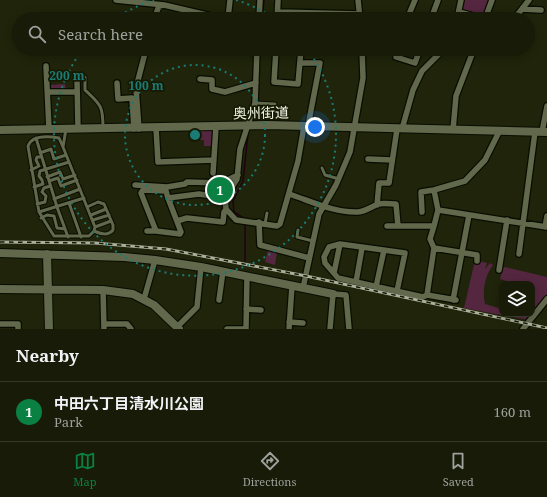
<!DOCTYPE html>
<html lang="en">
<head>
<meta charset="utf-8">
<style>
	:root { --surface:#171b08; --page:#202412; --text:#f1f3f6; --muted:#9ea19c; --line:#363929; --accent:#0b8043 }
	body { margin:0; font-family:"Noto Serif","Noto Sans JP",serif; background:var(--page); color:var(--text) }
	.controls { position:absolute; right:12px; bottom:12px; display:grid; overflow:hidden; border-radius:8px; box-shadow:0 2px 10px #0003 }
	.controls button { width:36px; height:36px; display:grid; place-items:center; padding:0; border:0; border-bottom:1px solid var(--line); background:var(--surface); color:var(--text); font:20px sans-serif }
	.you { position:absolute; left:315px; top:127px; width:14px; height:14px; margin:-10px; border:3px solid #fff; border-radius:50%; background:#1a73e8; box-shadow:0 0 0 6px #1a73e833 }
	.badge { display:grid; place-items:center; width:26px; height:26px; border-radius:50%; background:var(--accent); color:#fff; font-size:13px; font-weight:700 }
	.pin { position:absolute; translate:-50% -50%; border:2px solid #fff; box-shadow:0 1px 4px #0006 }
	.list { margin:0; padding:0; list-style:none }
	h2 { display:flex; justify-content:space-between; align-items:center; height:52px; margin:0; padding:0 16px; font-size:17px }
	h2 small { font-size:13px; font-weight:400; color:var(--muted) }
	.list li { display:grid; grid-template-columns:26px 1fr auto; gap:12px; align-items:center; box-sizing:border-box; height:60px; padding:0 16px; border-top:1px solid var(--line) }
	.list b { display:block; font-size:15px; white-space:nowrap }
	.list p { margin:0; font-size:13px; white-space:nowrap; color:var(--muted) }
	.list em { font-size:13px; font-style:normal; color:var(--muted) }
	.icon { flex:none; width:22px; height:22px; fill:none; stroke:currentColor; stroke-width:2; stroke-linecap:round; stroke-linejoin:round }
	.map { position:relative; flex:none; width:547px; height:329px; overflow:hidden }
	.search { position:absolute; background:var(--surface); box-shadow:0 2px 10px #0003; left:12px; right:12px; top:12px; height:44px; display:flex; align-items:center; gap:10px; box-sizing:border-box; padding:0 14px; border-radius:22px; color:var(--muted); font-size:15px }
	.sheet { height:112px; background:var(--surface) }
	nav { display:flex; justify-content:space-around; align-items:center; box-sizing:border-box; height:56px; border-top:1px solid var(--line); background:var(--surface); font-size:11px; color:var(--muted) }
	nav a { display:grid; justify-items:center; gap:2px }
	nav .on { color:var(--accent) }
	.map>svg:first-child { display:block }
	.green { fill:#552640 }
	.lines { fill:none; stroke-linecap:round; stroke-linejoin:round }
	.stream { stroke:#220013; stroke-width:1.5 }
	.lane-casing { stroke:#090d00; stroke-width:5 }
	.street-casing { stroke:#090d00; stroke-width:8 }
	.secondary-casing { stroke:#090d00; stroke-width:10 }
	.lane { stroke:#61684c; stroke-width:3 }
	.street { stroke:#61684c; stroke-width:5.5 }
	.secondary { stroke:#61684c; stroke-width:8 }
	.rail-casing { stroke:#abb09c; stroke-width:3 }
	.rail { stroke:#161a03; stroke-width:1.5; stroke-dasharray:4.5; stroke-linecap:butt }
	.ring { fill:none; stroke:#1a7c74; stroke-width:2; stroke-dasharray:2 4 }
	.labels { text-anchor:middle; stroke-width:3.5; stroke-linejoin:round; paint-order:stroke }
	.street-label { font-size:14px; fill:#f2f6e6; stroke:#161a03 }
	.centre { fill:#1a7c74; stroke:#161a03; stroke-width:2 }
	.ring-label { font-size:12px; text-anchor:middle; font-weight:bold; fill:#1a7c74; stroke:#161a03; stroke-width:3.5; stroke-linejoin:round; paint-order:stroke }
</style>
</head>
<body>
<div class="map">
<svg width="547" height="329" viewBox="0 0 547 329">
	<rect width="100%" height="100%" fill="#1f240a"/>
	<path class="green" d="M464,0H488L484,12L480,15L465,10L462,7Z
		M65,84L66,89L50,90V85Z
		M194,131H214L213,146H204V140H194Z
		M236,178L225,196L211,194L212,184Z
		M268,250L277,252L275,265L265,262Z
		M475,260L487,263L485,269L490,263L493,265C485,275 482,291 485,304L502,309V314H532V284H515L500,279L503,268L505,267L547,277V294L531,318L528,320L464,308Z"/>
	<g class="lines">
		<path class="stream" d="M262,19L264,0
			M259,58L260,49
			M253,121L258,104
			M245,219L234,212L233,201L243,181L248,134
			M245,223V261"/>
		<g class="lane-casing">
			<path id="lane" d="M85,77V90C101,105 103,106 103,128
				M255,103L275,104
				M36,138L57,207L68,237
				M63,147L59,138C48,136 32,135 28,146L39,212L54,236H89L94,231L95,227L63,147L66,129
				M40,153L51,149L54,159L66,155
				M322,168L325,175L339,179
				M31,170L39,166L36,160L37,157H41
				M47,177L60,172L63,179L75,175
				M49,181L58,178L61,186L77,180
				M34,187L43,184L42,180L39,176L40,171L69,162
				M54,199L80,189
				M69,203L81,237
				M37,204L45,202L46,196L42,192L44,188L50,186
				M87,207L98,202L104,204L113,225V230C108,236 101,234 94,231
				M39,212L84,198
				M91,215L106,209
				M41,218L47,215L54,216L57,228L65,229
				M93,220L109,215
				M265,224L267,213
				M95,227L111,221
				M298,230L297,237L313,241"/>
		</g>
		<g class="street-casing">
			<path id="street" d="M116,0L164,5
				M358,0L360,19
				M522,9L541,10
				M278,12L359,14
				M459,12L485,19L492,0
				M154,19L159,6L164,5L224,19
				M228,19L230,0
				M259,19L260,0
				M277,19L278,1
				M407,19L415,0
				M431,19L438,0
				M457,19L461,0
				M514,19L529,0
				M187,49L195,50
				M228,49L257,53
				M257,49L255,103L240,149L237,179L225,198L226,209L236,220L277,226L280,224L298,161L304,126
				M276,49L274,82L298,84L301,49
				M398,49L396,57L415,63L420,49
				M300,63H320L308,126
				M46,66L49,129
				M200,79L212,80V89L225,92L256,83
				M77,80L78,129
				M117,83L118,99L132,98L134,129
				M48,92H77
				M156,128L158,162L214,160
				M139,129L136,88L146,49
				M402,129L413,90L422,71L444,49
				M453,130L456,96L474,49
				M542,132L547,106
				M368,159L392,160
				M213,173L216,127
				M135,185L167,187L185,184L187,182L221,183L238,175
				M289,194C311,201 334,213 358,212C366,211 371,207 378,204C383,203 391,204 396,204L398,226H434L438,210L434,190L465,181L485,160L500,130
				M168,198L181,232L180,234L156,231L141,193L143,190L166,191L168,198L199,194L225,198
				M377,205L379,183H389L397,129
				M438,210L547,227
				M422,212L421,192L434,190
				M177,221L187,218L223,222L224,212L226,209
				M259,222L260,245L309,258
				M387,226H398
				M434,226L430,239L434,248L427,295L456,300
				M545,227L547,216
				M147,231H156
				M434,248L477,255V261
				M519,254L535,132
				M499,270L507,220
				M334,273L340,244
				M356,282L362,248
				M376,287L384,250
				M303,288L319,214L336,185L350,152L363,78L362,49
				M103,290L104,329
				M397,291L405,253L340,244L329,247L324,257L325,263L338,278L423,297L427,295
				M144,299L155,260
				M219,300L223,271
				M453,300L469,215
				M246,309L261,310
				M289,322L303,323
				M0,324H18V329
				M104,324H127L131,329
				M177,327L197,307L201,267
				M227,329H246
				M246,329L247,276
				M289,329L292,286
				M330,329L333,294L346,295L349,329
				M523,329L547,299"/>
		</g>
		<g class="secondary-casing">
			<path id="secondary" d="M0,130L267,125L547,132
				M0,253L124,257L155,260L201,267L333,294
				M47,254L49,329
				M0,289L103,290L133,294L154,305L179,329"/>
		</g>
		<use href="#lane" class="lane"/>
		<use href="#street" class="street"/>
		<use href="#secondary" class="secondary"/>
		<g class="rail-casing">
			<path id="rail" d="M0,242L95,243L166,249L306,276L547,328"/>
		</g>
		<use href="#rail" class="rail"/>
	</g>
	<g class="ring">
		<circle cx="195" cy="135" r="70"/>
		<path d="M115 19A141 141 0 0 1 154 0M236 0A141 141 0 0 1 275 19M307 49A141 141 0 1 1 83 49"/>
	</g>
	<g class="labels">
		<g class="street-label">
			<text transform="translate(261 113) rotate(-1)" y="5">奥州街道</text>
		</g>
	</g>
	<circle cx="195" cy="135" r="6" class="centre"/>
	<g class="ring-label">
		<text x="67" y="80">200 m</text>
		<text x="146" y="90">100 m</text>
	</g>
</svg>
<div class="controls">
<button><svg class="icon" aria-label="layers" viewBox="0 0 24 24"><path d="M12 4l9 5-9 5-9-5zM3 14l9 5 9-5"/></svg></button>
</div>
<div class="you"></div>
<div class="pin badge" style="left:220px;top:190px">1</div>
<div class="search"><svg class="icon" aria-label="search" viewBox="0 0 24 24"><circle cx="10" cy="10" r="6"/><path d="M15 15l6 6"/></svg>Search here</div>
</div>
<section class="sheet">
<h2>Nearby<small></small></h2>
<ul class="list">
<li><span class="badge">1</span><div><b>中田六丁目清水川公園</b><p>Park</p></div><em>160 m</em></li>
</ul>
</section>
<nav>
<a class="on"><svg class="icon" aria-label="map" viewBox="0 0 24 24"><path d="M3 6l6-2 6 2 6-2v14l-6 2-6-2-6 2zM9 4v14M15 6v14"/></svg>Map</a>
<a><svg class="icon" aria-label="directions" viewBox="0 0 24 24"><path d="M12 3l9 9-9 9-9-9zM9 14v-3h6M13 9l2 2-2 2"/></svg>Directions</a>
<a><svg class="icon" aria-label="saved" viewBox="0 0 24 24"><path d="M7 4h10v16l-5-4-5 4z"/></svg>Saved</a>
</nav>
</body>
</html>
